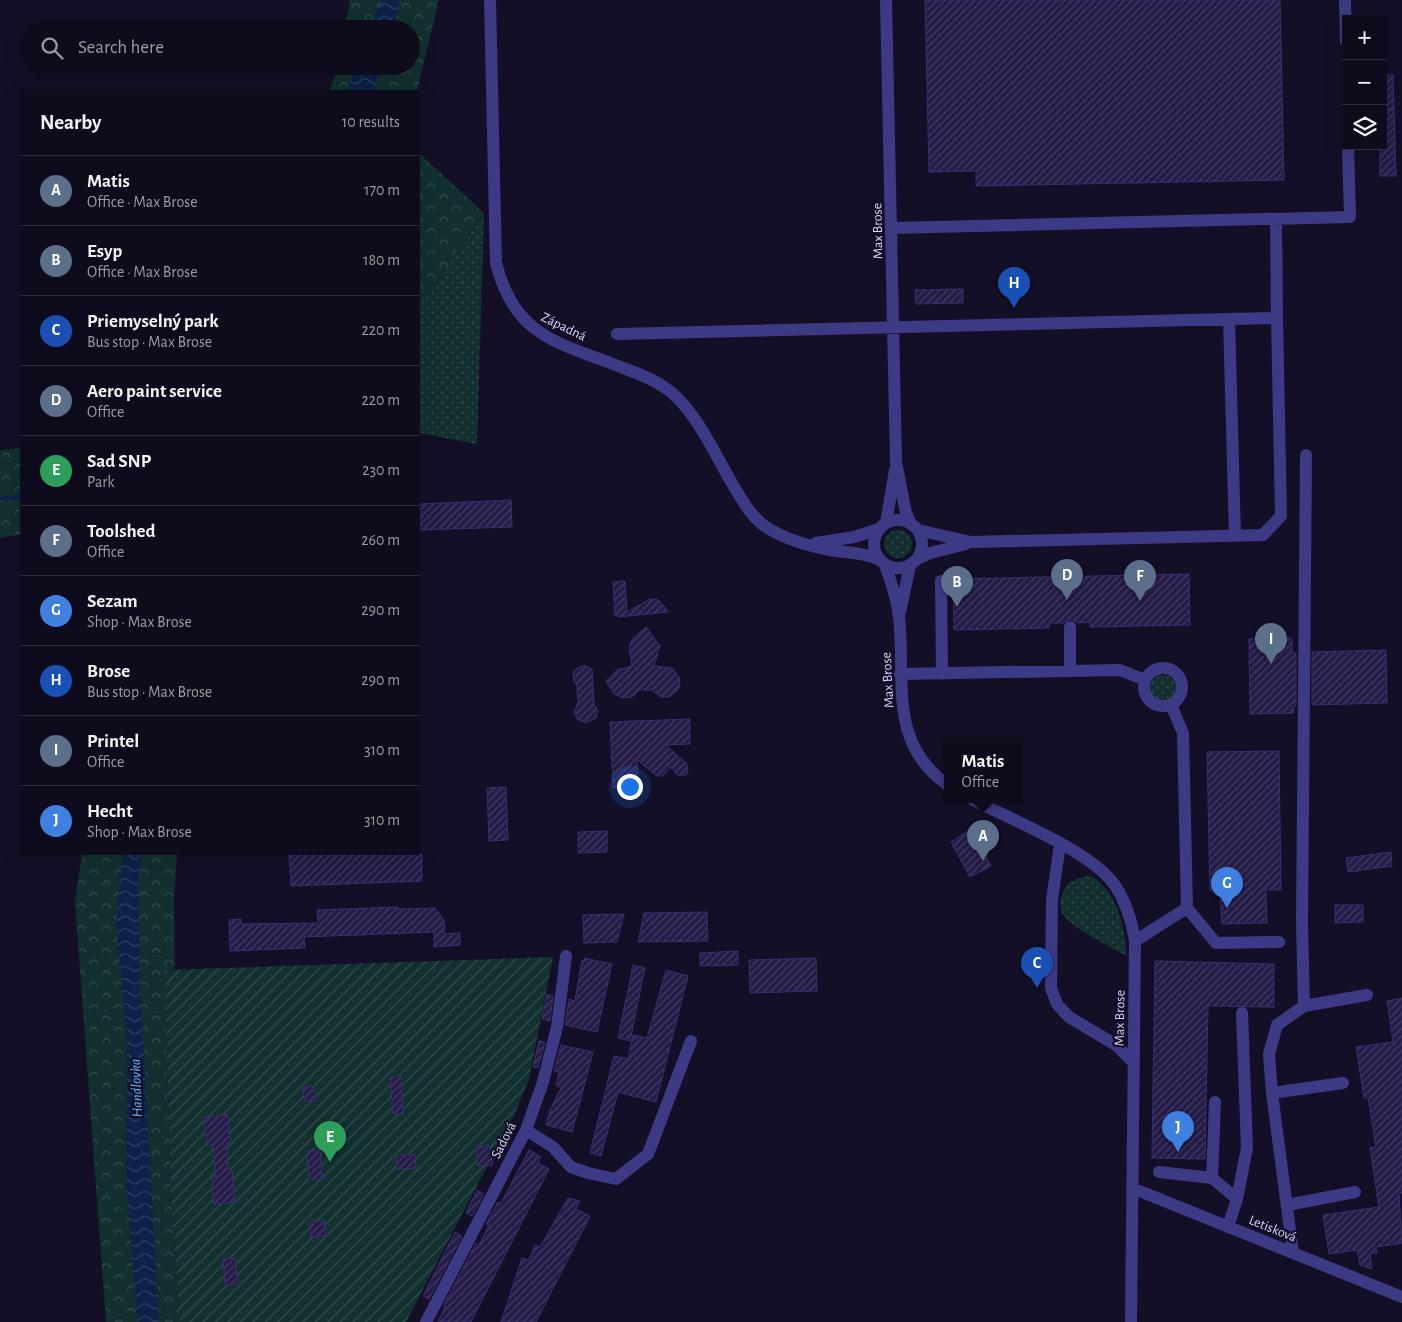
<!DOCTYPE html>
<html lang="en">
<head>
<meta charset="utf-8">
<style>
	:root { --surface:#0e0b1c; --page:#1c1929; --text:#f1f3f6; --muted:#9b9ba3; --line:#2e2b3b; --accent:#ea580c }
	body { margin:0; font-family:"Alegreya Sans",sans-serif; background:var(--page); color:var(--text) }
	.controls { position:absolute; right:15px; top:15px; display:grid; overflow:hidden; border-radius:0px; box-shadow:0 5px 20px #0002 }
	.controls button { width:45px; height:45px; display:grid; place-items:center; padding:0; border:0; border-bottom:1px solid var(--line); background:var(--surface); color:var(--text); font:25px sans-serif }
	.you { position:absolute; left:629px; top:786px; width:18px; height:18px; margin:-12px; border:4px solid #fff; border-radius:50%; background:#1a73e8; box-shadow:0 0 0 8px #1a73e833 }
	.badge { display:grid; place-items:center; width:32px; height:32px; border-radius:50%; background:var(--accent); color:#fff; font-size:16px; font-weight:700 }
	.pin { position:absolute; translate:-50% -41px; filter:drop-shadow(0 1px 2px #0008) }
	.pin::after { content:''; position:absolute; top:26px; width:18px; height:15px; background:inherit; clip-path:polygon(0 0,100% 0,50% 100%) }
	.popup { position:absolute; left:944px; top:738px; width:78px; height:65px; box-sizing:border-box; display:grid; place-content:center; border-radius:0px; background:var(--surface); filter:drop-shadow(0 1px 4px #0005); font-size:16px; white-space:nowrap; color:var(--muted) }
	.popup b { font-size:19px; color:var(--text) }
	.popup::after { content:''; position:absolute; left:50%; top:100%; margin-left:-10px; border:10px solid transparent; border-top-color:var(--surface) }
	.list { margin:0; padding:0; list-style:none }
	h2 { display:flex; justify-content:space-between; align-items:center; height:65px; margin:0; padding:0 20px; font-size:21px }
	h2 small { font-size:16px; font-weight:400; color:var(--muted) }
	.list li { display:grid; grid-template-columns:32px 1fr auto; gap:15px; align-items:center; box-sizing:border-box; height:70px; padding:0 20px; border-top:1px solid var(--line) }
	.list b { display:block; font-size:19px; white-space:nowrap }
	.list p { margin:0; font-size:16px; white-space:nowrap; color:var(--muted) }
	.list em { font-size:16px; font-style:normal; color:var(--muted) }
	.icon { flex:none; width:28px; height:28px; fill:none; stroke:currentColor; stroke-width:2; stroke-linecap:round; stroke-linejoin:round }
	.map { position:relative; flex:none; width:1402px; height:1322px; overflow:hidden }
	.search { position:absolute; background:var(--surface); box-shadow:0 5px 20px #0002; left:20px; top:20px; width:400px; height:55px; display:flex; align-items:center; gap:12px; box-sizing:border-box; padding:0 18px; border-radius:28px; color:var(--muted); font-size:19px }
	.panel { position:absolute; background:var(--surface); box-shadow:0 5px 20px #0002; left:20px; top:90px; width:400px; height:765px; border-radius:0px }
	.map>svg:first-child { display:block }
	.grass { fill:url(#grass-dots) }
	.forest { fill:url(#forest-crowns) }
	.garden { fill:url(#garden-furrows) }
	.water { fill:url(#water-waves) }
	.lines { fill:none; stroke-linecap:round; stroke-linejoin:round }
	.stream { stroke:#0c2248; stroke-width:4.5 }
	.building { fill:url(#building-hatch); stroke:#3b2d73 }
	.minor { stroke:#3d3a85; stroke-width:12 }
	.labels { text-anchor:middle; stroke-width:4.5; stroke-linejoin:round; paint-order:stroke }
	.street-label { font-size:14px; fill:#d9d4ff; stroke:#130f26 }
	.water-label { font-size:15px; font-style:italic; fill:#62b6ff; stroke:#130f26 }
</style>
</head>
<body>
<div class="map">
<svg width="1402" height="1322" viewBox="0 0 1402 1322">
	<defs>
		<pattern id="grass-dots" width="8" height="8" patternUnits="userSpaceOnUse" patternTransform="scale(1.25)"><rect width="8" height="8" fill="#12302f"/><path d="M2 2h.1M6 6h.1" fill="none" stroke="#344d4e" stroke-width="1.8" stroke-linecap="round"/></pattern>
		<pattern id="forest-crowns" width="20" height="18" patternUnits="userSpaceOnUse" patternTransform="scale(1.25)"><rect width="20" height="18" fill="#12302f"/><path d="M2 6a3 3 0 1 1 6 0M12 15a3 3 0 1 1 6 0" fill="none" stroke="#344d4e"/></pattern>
		<pattern id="garden-furrows" width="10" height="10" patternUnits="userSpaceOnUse" patternTransform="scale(1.25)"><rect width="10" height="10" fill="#12302f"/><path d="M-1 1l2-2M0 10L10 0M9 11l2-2" fill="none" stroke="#344d4e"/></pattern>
		<pattern id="water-waves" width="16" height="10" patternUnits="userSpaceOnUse" patternTransform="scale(1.25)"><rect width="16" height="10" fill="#0c2248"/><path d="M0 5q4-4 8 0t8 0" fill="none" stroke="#2f4163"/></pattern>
		<pattern id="building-hatch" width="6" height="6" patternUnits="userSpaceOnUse" patternTransform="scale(1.25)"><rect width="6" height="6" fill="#241b47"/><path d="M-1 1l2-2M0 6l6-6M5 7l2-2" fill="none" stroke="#433b63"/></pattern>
	</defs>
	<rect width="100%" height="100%" fill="#130f26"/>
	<path class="grass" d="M484,213L477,444L419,433V298L431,290Z
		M884 544a14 14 0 1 1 28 0a14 14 0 1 1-28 0Z
		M1150 688a13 13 0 1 1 26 0a13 13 0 1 1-26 0Z
		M1091,876C1119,893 1124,926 1127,956C1112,948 1074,929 1065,917C1059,910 1059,900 1063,892C1068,880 1079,877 1091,876Z"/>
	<path class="forest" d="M350,0H439L417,91H329L339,66H411V29H345Z
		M419,153L484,213L431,290L419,298Z
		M21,448V534L0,538V450Z
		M82,854H177L174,900L175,969L164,970L172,1214L180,1322H106L75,901Z"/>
	<path class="garden" d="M553,957L529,1079L516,1111L406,1322H180L172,1214L164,970Z"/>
	<path class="water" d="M382,0H400L394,29H370Z
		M354,66H383L373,91H348Z
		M123,854H143L138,881L141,1003L159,1322H137L126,1178L127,1043L116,924Z"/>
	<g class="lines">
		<path class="stream" d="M0,498L6,499L21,496"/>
	</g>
	<path class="building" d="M925,0H1280L1284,180L976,186V171L929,172Z
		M1383,75H1393L1396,176H1380V146H1383Z
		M963,289V303L916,304L915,290Z
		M511,500L512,527L419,530V504Z
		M1189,574L1190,625L1090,627V622L1077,623L1070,619L1063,623H1049V628L954,630L953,579Z
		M625,581L627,612L650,599H656L661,602L668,612L618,617L622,615L615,616L613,582Z
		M646,627L660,646L654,666L672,668L679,677L680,686L677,691L669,697H661L652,690H639L632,697L623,698L614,694L606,681L617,670L632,666L629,647L632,639Z
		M1292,638V653H1296V706H1293L1294,713L1250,714L1249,639Z
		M1386,650L1387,703L1312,705V652Z
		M584,665L592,669L594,704L598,711L596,718L586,723L578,720L574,712L578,703L577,686L574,682L573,673L576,669Z
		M690,719V744L666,745L687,764L688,772L685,775H677L670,767L663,776H657L637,760L638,787L613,788L610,722Z
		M1279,751L1281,890H1266L1267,923L1222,924L1220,891H1210L1207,752Z
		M506,787L508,840L489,841L487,788Z
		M971,829L991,866L970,877L951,842Z
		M607,831V852L578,853V832Z
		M1391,852L1392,866L1348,872L1346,858Z
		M289,854H422V881L291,886Z
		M1335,905H1363V922L1335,923Z
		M398,907V909L435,908L444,920L445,934L460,933V945L434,947V932L304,937L305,948L230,951L229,920L241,919V924L318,923L317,910Z
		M707,912L708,941L638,942L644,913Z
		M624,914L617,942L584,943L583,915Z
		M738,951V965L700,966V953Z
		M584,958L612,964L597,1032L565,1025L569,999L575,1001L582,960L585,961Z
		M816,958L817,991L750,993L749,960Z
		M1155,961L1274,964V1007L1208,1006L1205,1159L1152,1158Z
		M633,965L645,968L630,1041L618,1038Z
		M666,970L688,976L656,1102L618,1092L601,1156L590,1153L614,1056L628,1059L633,1035L647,1038Z
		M547,994L553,996L550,1021L542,1019Z
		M1402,998V1193H1399L1402,1243L1376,1247L1377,1253L1370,1254L1372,1269L1360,1265L1357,1250L1329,1254L1323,1215L1379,1207L1370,1148L1376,1147L1368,1098H1364L1356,1047L1393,1042L1387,1001Z
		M539,1041L545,1042L538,1068L533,1067Z
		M561,1045L593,1052L572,1132L546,1125L550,1110L561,1088L556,1085L559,1072L554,1071Z
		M401,1076L403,1114H393L390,1077Z
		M313,1086L316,1100L304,1101L303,1087Z
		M228,1114L230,1143L226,1144L228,1170H232L235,1202L214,1204L212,1177H216L213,1145H207L204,1118Z
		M476,1146H490L493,1165L478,1166Z
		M320,1150L322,1179L309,1180L307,1151Z
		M529,1150L541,1157L538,1163L549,1169L471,1322H438L445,1307L443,1306L476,1243L479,1245L489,1225L486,1224L498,1202L501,1203Z
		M415,1154L416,1168L397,1169L396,1156Z
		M477,1190L484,1194L472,1216L466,1213Z
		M568,1198L580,1201L576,1209L590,1216L536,1322H501L522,1258L529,1260L535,1245L540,1247Z
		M324,1220L326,1236L311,1237L310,1221Z
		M455,1232L462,1236L429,1299L423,1296Z
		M235,1258L238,1284L225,1285L223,1259Z"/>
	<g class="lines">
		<path class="minor" d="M490,0L496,263C515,339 561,343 626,369C640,374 655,380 667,389C696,410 715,455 733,485C742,500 752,518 766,527C785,539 808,546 830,550C847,553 862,552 878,559
			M886,0L896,462L906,513L911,524
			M1345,0L1346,41
			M1276,219L1277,318
			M891,228L1350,217L1348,146
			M1229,319L1235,536
			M617,334L1277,318L1281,516L1263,535L971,542L918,530
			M874 544a24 24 0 1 1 48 0a24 24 0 1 1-48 0Z
			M886,523L895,470
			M816,543L854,537L879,529
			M917,559L930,553L966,544
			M885,565C891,581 897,600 899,617C906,679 887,743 948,785
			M941,581L942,674
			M900,612L910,566
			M1070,627V671
			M1144 687a19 19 0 1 1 38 0a19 19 0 1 1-38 0Z
			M900,674L1120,670L1145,680
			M973,800C1010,819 1094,852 1116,887C1127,904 1132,922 1135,941L1131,1322
			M1060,844L1052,900L1051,988L1057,1004L1069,1017L1116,1045L1133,1062
			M1187,908L1216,943L1279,942
			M1135,941L1187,908L1183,733L1171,705
			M1304,1006L1302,923L1306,455
			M1272,1093L1343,1083
			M526,1130L553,1147L571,1167L588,1173L616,1179L648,1154L691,1041
			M1159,1172L1212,1178L1237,1199L1228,1227
			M1212,1178L1215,1102
			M1132,1188L1402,1297
			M1237,1199L1247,1148L1242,1013
			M1287,1205L1355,1192
			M1293,1253L1272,1093L1269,1054L1277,1025L1304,1006L1367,995
			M426,1322L526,1130L543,1082L557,1027L566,956"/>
	</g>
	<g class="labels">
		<g class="street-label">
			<text transform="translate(877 231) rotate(-91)" y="5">Max Brose</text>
			<text transform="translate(564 326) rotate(26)" y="5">Západná</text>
			<text transform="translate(887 680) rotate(-93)" y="5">Max Brose</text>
			<text transform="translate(1119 1018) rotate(-89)" y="5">Max Brose</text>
			<text transform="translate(503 1140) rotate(-63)" y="5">Sadová</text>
			<text transform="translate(1273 1228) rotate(22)" y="5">Letisková</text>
		</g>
		<g class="water-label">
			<text transform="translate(136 1088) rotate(-92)" y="5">Handlovka</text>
		</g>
	</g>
</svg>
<div class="controls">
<button>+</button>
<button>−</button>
<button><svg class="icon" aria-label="layers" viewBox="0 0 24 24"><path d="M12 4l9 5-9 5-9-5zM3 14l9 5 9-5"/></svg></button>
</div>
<div class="you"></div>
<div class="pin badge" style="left:983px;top:861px;background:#5c6f8a">A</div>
<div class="popup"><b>Matis</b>Office</div>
<div class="pin badge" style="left:957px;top:607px;background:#5c6f8a">B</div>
<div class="pin badge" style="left:1037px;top:988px;background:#1a4fb4">C</div>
<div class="pin badge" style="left:1067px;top:600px;background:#5c6f8a">D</div>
<div class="pin badge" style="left:330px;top:1162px;background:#2e9e5b">E</div>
<div class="pin badge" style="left:1140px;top:601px;background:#5c6f8a">F</div>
<div class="pin badge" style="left:1227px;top:908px;background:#3f7fe0">G</div>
<div class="pin badge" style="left:1014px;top:308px;background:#1a4fb4">H</div>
<div class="pin badge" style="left:1271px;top:664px;background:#5c6f8a">I</div>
<div class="pin badge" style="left:1178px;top:1152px;background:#3f7fe0">J</div>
<div class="search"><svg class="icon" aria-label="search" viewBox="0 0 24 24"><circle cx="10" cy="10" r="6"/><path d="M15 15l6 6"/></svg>Search here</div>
<section class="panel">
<h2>Nearby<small>10 results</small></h2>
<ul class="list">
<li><span class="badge" style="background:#5c6f8a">A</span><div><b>Matis</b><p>Office · Max Brose</p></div><em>170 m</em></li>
<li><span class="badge" style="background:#5c6f8a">B</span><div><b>Esyp</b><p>Office · Max Brose</p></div><em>180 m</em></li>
<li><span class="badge" style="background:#1a4fb4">C</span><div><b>Priemyselný park</b><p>Bus stop · Max Brose</p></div><em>220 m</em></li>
<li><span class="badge" style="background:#5c6f8a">D</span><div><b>Aero paint service</b><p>Office</p></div><em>220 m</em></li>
<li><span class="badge" style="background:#2e9e5b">E</span><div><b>Sad SNP</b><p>Park</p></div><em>230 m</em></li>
<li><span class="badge" style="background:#5c6f8a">F</span><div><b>Toolshed</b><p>Office</p></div><em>260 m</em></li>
<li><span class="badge" style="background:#3f7fe0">G</span><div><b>Sezam</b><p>Shop · Max Brose</p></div><em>290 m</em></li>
<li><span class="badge" style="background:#1a4fb4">H</span><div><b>Brose</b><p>Bus stop · Max Brose</p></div><em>290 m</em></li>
<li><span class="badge" style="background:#5c6f8a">I</span><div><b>Printel</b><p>Office</p></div><em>310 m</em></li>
<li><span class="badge" style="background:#3f7fe0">J</span><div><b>Hecht</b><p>Shop · Max Brose</p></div><em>310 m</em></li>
</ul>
</section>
</div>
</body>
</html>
